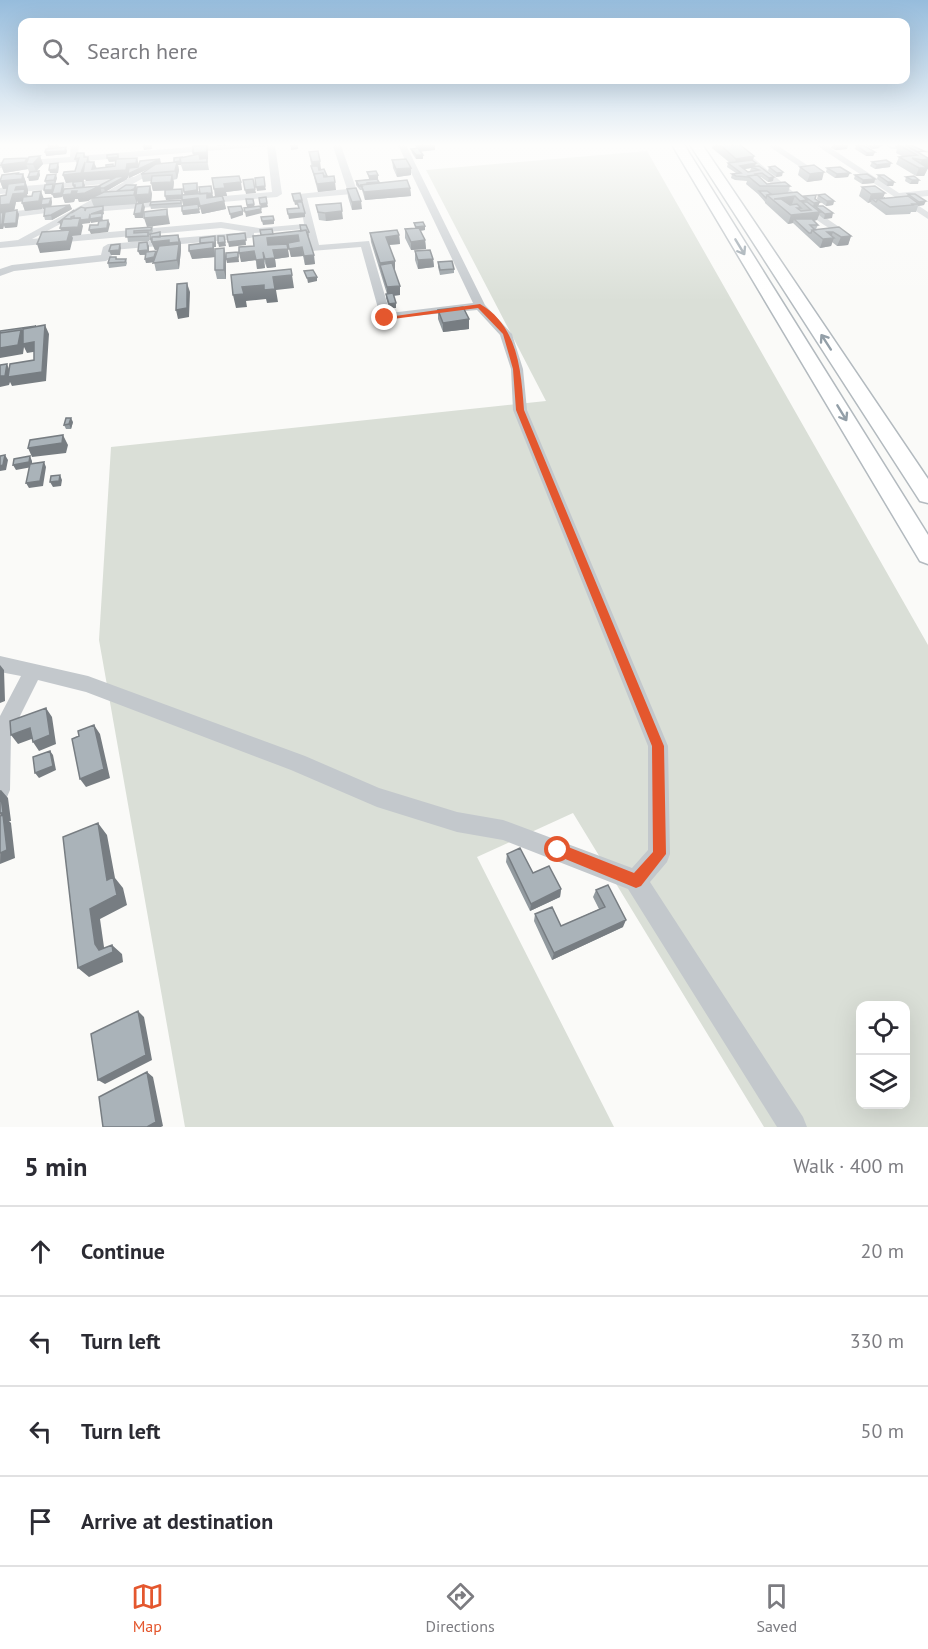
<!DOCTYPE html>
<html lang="en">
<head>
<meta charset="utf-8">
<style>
	:root { --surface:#fff; --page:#f7f7f7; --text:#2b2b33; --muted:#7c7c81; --line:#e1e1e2; --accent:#e4572e }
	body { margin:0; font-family:"PT Sans",sans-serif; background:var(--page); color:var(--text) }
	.controls { position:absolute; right:18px; bottom:18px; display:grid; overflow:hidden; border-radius:12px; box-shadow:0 6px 24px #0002 }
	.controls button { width:54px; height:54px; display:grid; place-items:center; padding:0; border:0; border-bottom:2px solid var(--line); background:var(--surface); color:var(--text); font:30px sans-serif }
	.stop { position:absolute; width:18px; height:18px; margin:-14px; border:4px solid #e4572e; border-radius:50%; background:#fff }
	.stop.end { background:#e4572e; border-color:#fff; box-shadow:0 2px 6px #0008 }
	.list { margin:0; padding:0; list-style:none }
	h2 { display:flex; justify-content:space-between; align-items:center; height:78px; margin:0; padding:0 24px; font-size:26px }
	h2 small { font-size:20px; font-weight:400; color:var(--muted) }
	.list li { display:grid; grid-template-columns:39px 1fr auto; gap:18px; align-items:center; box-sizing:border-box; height:90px; padding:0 24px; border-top:2px solid var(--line) }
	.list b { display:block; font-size:22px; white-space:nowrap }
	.list em { font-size:20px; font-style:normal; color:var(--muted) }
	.icon { flex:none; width:33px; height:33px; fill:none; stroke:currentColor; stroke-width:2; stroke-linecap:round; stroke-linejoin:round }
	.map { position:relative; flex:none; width:928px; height:1127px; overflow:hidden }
	.search { position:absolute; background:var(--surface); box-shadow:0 6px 24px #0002; left:18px; right:18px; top:18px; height:66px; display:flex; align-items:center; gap:15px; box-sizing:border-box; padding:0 21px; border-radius:12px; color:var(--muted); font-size:22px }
	.sheet { height:438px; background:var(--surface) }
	nav { display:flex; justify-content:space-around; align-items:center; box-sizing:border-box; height:84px; border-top:2px solid var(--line); background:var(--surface); font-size:16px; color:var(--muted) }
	nav a { display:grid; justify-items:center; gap:3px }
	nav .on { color:var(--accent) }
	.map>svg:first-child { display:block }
	.green { fill:#dadfd7; fill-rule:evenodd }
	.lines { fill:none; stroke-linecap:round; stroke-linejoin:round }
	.secondary-casing { stroke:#b3babf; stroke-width:3 }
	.minor { fill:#c3c8cc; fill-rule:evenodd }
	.secondary { fill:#fff; fill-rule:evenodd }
	.wall { fill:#929a9f; fill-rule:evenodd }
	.shaded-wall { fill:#777d82 }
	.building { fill:#aab3b9; stroke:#777d82; stroke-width:1.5 }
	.oneway { stroke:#939fa8 }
	.route { fill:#e4572e }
</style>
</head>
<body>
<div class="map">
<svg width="928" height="1127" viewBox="0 0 928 1127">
	<rect width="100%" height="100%" fill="#fafaf8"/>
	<path class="green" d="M647,151L928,645V1127H764L573,813L477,857L614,1127H185L99,640L111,447L546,401L426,170ZM860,1005H906V1104H860Z"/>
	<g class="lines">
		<g class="secondary-casing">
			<path id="secondary" d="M671,143H683L928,535V564L920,561Z
				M689,143H701L928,479V503L920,501Z
				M885,143H928V151L891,147Z"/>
		</g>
		<path class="minor" d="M71,143H79L78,156L241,143H277L275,145L282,194L277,197L201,204L196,201L201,198L272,192L267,146L0,168V162L70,157Z
			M332,143H340L357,191L352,194L307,198L319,245L369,241L390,313L473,303L397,143H405L485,305L512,334L523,369L527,410L668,746L670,854L667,862L650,882L803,1117L807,1127H777L628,889L503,840L457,832L377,807L291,770L86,692L38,680L11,734L10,790L7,797L0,800V716L21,676L0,672V656L88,676L305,756L379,788L457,812L503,820L632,868L648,850V746L513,410L511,369L500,335L477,310L381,319L361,247L311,251L305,229L254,233V237L250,238L113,250L111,258L106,261L14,271L0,276V269L12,265L101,255L103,247L108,244L248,232L221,228L0,248V242L18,240L124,182L0,194V188L134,177L158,164L165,166L93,206L173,200L176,201V205L81,213L32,239L221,222L259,228L304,224L299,194L347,189Z
			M727,143H736L813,209L842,229V233C827,235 741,158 727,143Z
			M764,143H774L816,171L809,173Z
			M813,143H823L899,193L928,190V196L907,198L928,212V219Z
			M66,205L69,206V210L0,219V213Z"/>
		<use href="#secondary" class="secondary"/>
	</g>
	<path class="wall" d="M60,143L59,147L67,151L66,154L46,156L48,148L47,145Z
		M414,143H435V150L421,151L423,159H416L412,153L411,149L416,148Z
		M713,143H728L754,156L752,161L755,166L773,181L768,182L761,177H760L767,184L790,186L788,193L804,197V196L815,199L820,202L818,206L832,218L824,219L819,215L817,220L814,221L818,225L816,229H814L815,230L839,227L851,236L848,245L837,246L832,242L831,246L820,248L793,223L788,224L765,203V202L758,194L746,184L747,181L735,180L731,178L732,174L736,173L727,167L728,163H730L712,148ZM751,168L750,171H752L748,172L744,169Z
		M862,143H878L879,148L872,149Z
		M832,144L848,145L847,149L835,150L831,148Z
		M896,144L928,158V166L926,167L928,168L924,176H916L896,164L899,157L902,156L896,153L897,149L895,147Z
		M856,145L875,152L873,156H866L855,149Z
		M208,152V159H207L209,170L183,171L181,165H178L179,170L177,179L173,180L174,182L173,190L183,193V195L199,191V194H200L211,186L213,197L215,196L239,176L242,190L226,192L227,196H223L226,209L202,214L200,207H198L200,213L183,215L182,211L183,206L182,199L166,200L169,190L153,191L151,181L143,182L141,174L150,168L129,178V175L128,178H127V179L105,192H102V193L137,189L136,194L150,186L152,194L151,202L181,200L182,204V207L151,209L150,205L151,202L138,204L137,200V204L94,207L91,199L88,201L79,202L78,199H75L74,202L65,203L62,195V197L54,198L52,194H45L46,184L45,181L57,178L55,184L63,183L64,187L63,192L74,188L73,182L66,183L63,175L75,171L77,164L75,159L84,153L86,157H88L90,162L97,169L115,166L116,161L109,162L119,159L139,165L161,163L159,164L174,163L183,157L194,155L193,153ZM85,179L86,181L112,179L99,186L84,187L83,181Z
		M309,152L321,169L319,170L327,177L336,190L318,192L312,170Z
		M40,156L43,164L37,171H39L40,175L38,180L29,181L30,172H29L28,169L4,173L1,165L28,160Z
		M392,160L411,175L397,177L393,168Z
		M872,162L890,167L875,169L870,166Z
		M769,167L782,176L776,177L768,171Z
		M800,167L822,180L807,182L798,175Z
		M827,168L848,177L835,178L826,172Z
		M367,172L378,175V179H377L379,183L410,188L411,196L365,200L362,190H360L356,185V181L369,179Z
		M18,173V174H23L28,190V194H27V196L44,199L51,198L52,202L51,207L70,205L72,209L52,220H45L44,216L45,209H43L42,207V209L25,211L22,201L16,202L14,210L19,214L17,227L5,228L4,225L3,229H0V196L6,195L7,188L3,189L0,181Z
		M855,175L875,179L874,183L862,184L854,179Z
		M878,175L894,182L893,186H887L877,179Z
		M906,177L918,184H910L905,181Z
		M862,187L883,198L907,196L908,194L924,205L918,206L916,212H911L910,214L886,215L870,203L871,202L868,203L859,196Z
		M347,189L362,209L352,210L348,197Z
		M818,195L834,201L833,205L826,206L817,199Z
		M316,205L343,219L326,221L319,220Z
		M414,223L425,226V230L420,231L425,240L426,249L411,250L405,238V229L415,228Z
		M300,225L309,232V236H308L315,264L305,265L303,256L291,257L289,244L287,245L289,257L275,259L276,267L267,268L264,261L265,268L257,269L256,260L241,262L254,246L273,234L300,231Z
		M152,227L153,231L152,233L161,236L178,235L181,243V250L179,269L156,271L154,262L146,263L145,255H140L138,251L149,246V252L157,253L158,250H155L150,239V235H149V241L128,242L126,229Z
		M370,233L399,235L400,244L389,245L395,270H394L400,295L393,296L396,308H389L386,298L387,294L371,242Z
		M216,241V247H214L215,254L224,248L226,257V279H217L215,270V257L192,259Z
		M415,251L433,259L434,267L418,269L415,260Z
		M116,257L117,259H126L127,263L126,266L109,268L108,263Z
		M438,262L454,269V273L440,275L438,267Z
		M438,310L469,319V329L443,332L438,319Z
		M73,422L71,429H66L64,425Z
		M507,854L533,873L561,889L560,897L530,911L506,862Z
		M596,890L623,927L552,960L534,921L535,914L561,926L599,909L593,897Z"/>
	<path class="shaded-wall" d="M151,143L152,149L144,150L143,146Z
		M217,143H230V145L217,146Z
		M428,143H435V150L418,152V144Z
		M207,145L208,159H207L209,170L207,159L195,160L193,153Z
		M298,145V149L291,150V146Z
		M848,145L847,149L835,150L837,146Z
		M874,145H881L879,148L872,149Z
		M66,147L67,151L66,154L46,156L45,152Z
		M875,152L873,156H866L867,153Z
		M118,154L119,161L109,162L107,158Z
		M416,155H423V159H416Z
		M40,156L43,164L36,171L33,164Z
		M754,156L752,164L734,166L736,159Z
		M27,158L29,164H26L28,169L4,173L1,165Z
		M137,158L139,165L160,159L161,163L129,178V174L128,178H127V179L105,192L104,188L121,178L86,181L85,179L83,181L85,185L84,191L100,186L102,194L91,198V199L88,201L79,202L78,199H75L74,202L65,203L62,195V197L54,198L52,194H45L44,190L53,184L55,188L63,183L64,187L62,195L72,191L74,189L73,185L83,181L66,183L63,175L81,173L85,162L92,169L94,162L97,169L96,172L113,164L114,168L127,164Z
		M928,159V167L918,168L922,160Z
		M190,161L189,164V163H181V165H178L179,170L177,179L175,171L174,162Z
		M320,161L321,169L313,170L312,162Z
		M58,163L59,167L58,173H50L49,170Z
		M756,163L755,167H751V168L739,170L740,166Z
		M891,163L890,167L875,169L877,165Z
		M411,168V175L397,177L396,169Z
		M919,168H928L924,176H916Z
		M39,171L40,175L38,180L29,181L28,177Z
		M783,172L782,176L776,177L777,173Z
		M824,172L822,180L807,182L810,174Z
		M18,173L20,179H22L23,174L26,182V183L28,190V194H27L28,197L27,201L16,202L14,212L4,213L5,216L4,224L16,223L17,210L19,214L17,227L5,228L4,225L3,229H0V225L2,224L3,213L0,214V205L10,204L13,194H17L15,190L16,188L3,189L0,181L19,179L17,174Z
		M850,173L848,177L835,178L837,174Z
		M56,174L57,178L55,184L54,180Z
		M172,175L174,182L173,190L153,191L151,183Z
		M378,175V179L369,180V176Z
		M774,177L773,181L768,182L769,178Z
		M875,179L874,183L862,184L863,180Z
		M912,180H919L918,184H910Z
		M241,182L242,190L226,192L224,184Z
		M335,182L336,190L318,192L317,184Z
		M888,182H894L893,186H887Z
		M197,183L199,198L200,195L212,193L213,197H215L214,189L225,188L227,196H223L226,209L202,214L200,207L184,208L182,200H185L184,192Z
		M136,185L137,189L136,192L137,195L150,186L152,194L151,202L138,204L137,200V204L134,195H130Z
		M265,186L266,190L257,191L256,187Z
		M410,188L411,196L365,200L364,192Z
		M182,189L183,199L166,200L165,196Z
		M255,189L256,193L246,194L245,190Z
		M41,191L44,199L51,198L52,202L51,208L43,209L42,207V209L25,211L22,203Z
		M885,193L882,201L878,199H872L871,202L868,203L871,194Z
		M795,196L792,204L780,206L774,199Z
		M302,200L303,204L295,205L294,201Z
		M361,201L362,209L352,210V202Z
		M827,201H834L833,205L826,206Z
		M926,201L924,205L918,206L919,202Z
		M820,202L818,206L813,207L814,203Z
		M143,203L145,207L143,218H135L134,214Z
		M267,203L268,207L261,208L260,204Z
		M254,204L255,208L247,209V205Z
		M70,205L72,209L52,220L51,215Z
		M103,206L104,214L102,215L103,221L91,223V221L90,223L82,224L83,226L81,235L72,236L73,238L70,250L40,253L37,244L63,237L60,228L61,226L59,222L71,217L80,218L81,220L91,214Z
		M167,209L170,224L147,227L144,218Z
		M199,209L200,213L183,215L182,211Z
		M261,209L262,213L246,217L245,212Z
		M243,211V215L231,219L230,214Z
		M342,211L343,219L326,221L325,213Z
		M820,212L817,220L798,223L794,219L793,223L788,224L791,215Z
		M305,213V217L289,219L288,214Z
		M833,213L832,218L824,219L825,214Z
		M108,220L110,224L108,232L91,234L89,230Z
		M274,220V224L263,225L262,221Z
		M425,226V230L416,231V227Z
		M160,232L161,237L178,235L181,243V250L179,269L177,260L170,248L155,250L150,239Z
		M827,232H833L831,238H834L831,246L820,248L823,239Z
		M245,233L246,245L229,247L228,242Z
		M298,235L299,243L268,246L262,237Z
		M399,235L400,244L386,245V237Z
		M215,236L216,247H214L215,257L192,259L189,251Z
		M224,236L226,246L219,247L218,243Z
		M851,236L848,245L837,246L841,237Z
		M425,240L426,249L411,250V242Z
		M147,242L149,246V254L140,255L138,251Z
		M120,244L121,248L120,255H111L109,251Z
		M302,247L303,256L291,257L289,249Z
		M224,248L226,257V279L224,270Z
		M288,249L289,257L275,259L276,267L267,268L265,259L273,250Z
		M156,251L158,255L155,262L146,263L145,259Z
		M254,251L256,260L241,262L239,253Z
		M238,252L239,262L227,263L226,259Z
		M263,252L265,268L257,269L256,260Z
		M314,255L315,264L305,265L304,256Z
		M433,259L434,267L418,269V260Z
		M395,261V270L382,271L380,263Z
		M292,275L294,288L276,290L278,302L267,303L266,299L246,301L247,307L236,308L233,295L242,287L273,277Z
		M317,277V281L308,283L307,278Z
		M187,283L190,292L189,317L178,319L176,310Z
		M400,286V295L387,296V287Z
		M396,303V308H389V304Z
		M469,319V329L443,332V323Z
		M45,325L49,334L46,381L12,386L10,382L9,385L0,387V376L7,364L11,374L42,372Z
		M21,330L34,342L39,351L27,353L24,347L23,354L0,358V348Z
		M71,418L73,422L71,429L69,424Z
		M63,435L68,445L66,453L32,457L28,448Z
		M5,455L8,460L6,470L0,471V466Z
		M30,456L32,461V467L16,470L13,465Z
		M44,462L46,467L43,486L29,488L26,483Z
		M60,475L62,480L61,486L53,487L50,482Z
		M0,665L4,670L5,701L0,703Z
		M46,708L52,717L56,744L39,751L33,742Z
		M94,725L100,734L110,778L86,787L80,779Z
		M30,728L37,737L18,744L11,735Z
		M50,751L53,755L56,770L39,778L35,773Z
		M1,790L8,798L11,821H9L11,823L15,858L0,864Z
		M98,823L107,835L115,878L123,888L127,905L100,919L105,954L112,945L122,954L123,962L89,977L78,968L99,950L95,944L90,909Z
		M561,889L560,897L530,911L531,904Z
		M626,920L623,927L552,960L554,953Z
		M138,1011L144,1017L152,1060L105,1084L98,1080Z
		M147,1072L153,1077L163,1126L161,1127H147Z"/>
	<path class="building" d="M47,143H58V144L47,145Z
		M143,143H151V146H143Z
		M290,143H297L298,145L291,146Z
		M718,143H728L731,145L739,144L754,156L736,159Z
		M838,143H845L848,145L837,146L832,144Z
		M870,143H878L881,145H874Z
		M904,144L928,158V159L922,160L912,158L928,168H919L899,157L917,155L899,145Z
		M207,145V152L193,153V146Z
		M856,145H863L875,152L867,153Z
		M905,145H911L924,151L917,152Z
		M66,147L65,151L45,152L46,149Z
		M418,148L423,155H416L411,149Z
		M318,151L320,161L312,162L309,152Z
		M77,153H84V157H88L87,162H94L92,169L115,166L116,159L137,158L136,163L127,164L126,170L83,173L85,162L81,173L63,175L64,172L75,171L79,158L75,159Z
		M118,154V157L107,158V155Z
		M199,154L200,159L207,158V162L181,163L180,158Z
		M40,156L33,164H26L29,157Z
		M183,157L180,158V161L174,162V158Z
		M27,158L25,162L1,165L4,159Z
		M160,159L128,174L129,168L138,167L140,161Z
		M406,159L411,168L396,169L392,160Z
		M752,160L756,163L740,166L748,172L759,170L751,167L759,166L774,177L769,178L762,173L755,174L756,175L748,176V177L736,176L732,174L741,173L728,163Z
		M886,160L891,163L877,165L872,162Z
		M177,162L175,171L141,174L156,164Z
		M58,163L57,169L49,170L50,164Z
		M113,164V166L106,167V165Z
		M814,165L824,172L810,174L800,167Z
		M311,166H318L319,170L324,169L327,176H324L323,173L314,174L315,177Z
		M775,166L783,172L777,173L769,167Z
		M840,167L850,173L837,174L827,168Z
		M39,171L37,176L28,177L30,172Z
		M376,171L378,175L369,176L367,172Z
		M18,173L17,174H23L22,179L0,181L2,175Z
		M323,173L324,177L334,176L335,182L317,184L314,174Z
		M56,174L54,180L45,181L47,175Z
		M867,174L875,179L863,180L855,175Z
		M172,175L171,182L151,183L152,176Z
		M757,175L767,184L785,182L790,186H760L748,176Z
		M878,175H884L894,182H888Z
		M126,176L104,188H100V186L95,188L116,177Z
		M239,176L241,182L224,184L225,188L214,189L212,178Z
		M914,176L919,180H912L906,177Z
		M264,177L265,186L256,187L255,178Z
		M253,179L255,189L245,190L243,180Z
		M377,179L379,182L367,183V184L361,185L362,186H359L356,181Z
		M407,180L410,188L364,192L361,185Z
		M83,181V187L75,188V185H73V182Z
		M25,182V186L16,187L15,190L25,189L24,193L13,194L10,204L0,205V196L6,195L8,184Z
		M63,183L61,193L52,194L55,184Z
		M197,183V190L184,192L183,184Z
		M53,184L52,190H44L45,185Z
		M126,185H136L134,189L131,190L117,191Z
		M100,186L85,193L76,194L77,191H72L71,194L62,195L64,189Z
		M150,186L149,194L136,195L137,187Z
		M211,186L212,193L200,194L199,187Z
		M875,186L885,193L871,194L862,187Z
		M356,188L361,201L352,202L347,189Z
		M182,189V195L165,196V190Z
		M135,190L134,195L91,198L104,192Z
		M41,191L39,201L22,203L23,197L32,196L33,192Z
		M759,191H767L771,194L767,195L766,198Z
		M797,192L807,200L800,201L795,196L774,199H781L790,205L797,204L801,208H797L801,211L811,210L802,202H807L820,212L791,215L767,195Z
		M207,193V198L222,196L224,201L200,206L198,198L182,200V195Z
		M300,193L302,200L294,201L292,194Z
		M825,194L834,201H827L818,195Z
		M908,194H915L926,201L919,202Z
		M816,195L815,199L820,202L814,203L804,196Z
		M908,196L919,204H912L913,205L890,207L878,199Z
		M266,197L267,203L260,204L259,198Z
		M51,198L49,204L41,205L42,199Z
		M885,198L878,199L876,202L872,199Z
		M246,199H253L254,204L247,205Z
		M181,200V203L150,205L151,202Z
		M297,202H302L305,213L288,214L287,209L299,208Z
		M143,203L141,213L134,214L136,204Z
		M341,203L342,211L325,213L318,212L316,205Z
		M198,204L199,209L182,211V206Z
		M70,205L51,215L44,216L45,207Z
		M103,206V210L91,214L102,213V217L90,219V214L89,219L81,220L80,218H74V216L71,217V219H63L62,222H59L74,210L73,212L81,207L85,208V211L86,208Z
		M241,206L243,211L230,214L228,207Z
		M260,206L261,209L245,212L244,208Z
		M815,206H823L833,213L825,214Z
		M167,209V216L144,218V212Z
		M17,210L16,223L3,224L5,212Z
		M3,212L2,224L0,225V213Z
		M273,216L274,220L262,221L261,217Z
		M80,218L78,227L60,228L63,219Z
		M794,219H812L818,225H810L815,230H812L811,233H809Z
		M108,220L107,228L89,230L90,225H98L99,221Z
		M423,222L425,226L416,227L414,223Z
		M300,225H306L309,232H307L306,230L301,231Z
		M152,227L151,230L134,231V233L148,232V236L126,237V229Z
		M839,227L851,236L841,237L833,232H827L834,238L823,239L812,230Z
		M419,228L425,240L411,242L405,229Z
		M272,229L273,234L261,235L260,230Z
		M70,230L67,241L37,244L42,232Z
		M306,230L314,255L304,256L302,247L289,249L288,243L299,241L298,235L267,238L268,245L287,244L288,249L273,250L275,258L265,259L263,252L264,259L256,260L254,251L239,253V247L254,246L253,236Z
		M397,230L399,235L386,237L395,261L380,263L370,233Z
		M160,232V237H152V238L150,239V234Z
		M245,233L246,240L228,242L227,235Z
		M178,235L179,242L169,243V240L152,242V237Z
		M215,236V243H213V242L200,243V238Z
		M218,236H224L225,242L218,243Z
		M147,242L148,250L138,251L139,243Z
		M213,242V248L189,251V245Z
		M120,244L119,250L109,251L111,245Z
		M179,244L177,260L153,263L159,246Z
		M224,248V270H215V249Z
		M430,250L433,259L418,260L415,251Z
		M156,251L154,257L145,259L146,252Z
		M238,252V257L226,259V253Z
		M110,257H116V259H126L125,262L108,263Z
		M452,261L454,269L440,270L438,262Z
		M392,263L400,286L387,287L380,265Z
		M291,269L292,275L273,277L275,289L264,290V285L242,287L244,294L233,295L231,275Z
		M313,270L317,277L307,278L304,271Z
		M187,283V308L176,310L177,284Z
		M393,293L396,303L389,304L386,294Z
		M463,307L469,319L443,323L438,310Z
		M45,325L42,372L8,377L10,364L34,360V342L23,344V329Z
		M36,326L23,329V332L21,330L0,333V331Z
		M21,330L18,345L0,348V333Z
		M7,364L5,376H0V365Z
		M66,418H71L69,424L64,425Z
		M63,435L62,443L28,448L30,440Z
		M5,455L3,465L0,466V456Z
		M30,456L29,462L13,465L14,459Z
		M44,462L40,481L26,483L30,464Z
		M60,475L59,481L50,482L51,476Z
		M46,708L50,735L33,742L30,728L11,735L10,721Z
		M94,725L104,769L80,779L72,739L79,736L78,731Z
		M50,751L53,766L35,773L33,757Z
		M0,790L3,812L0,814Z
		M3,815L7,850L0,853V816Z
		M98,823L107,880L113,877L117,895L90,909L95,944L99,950L112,945L113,952L78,968L63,837Z
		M520,848L533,873L549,866L561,889L531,904L507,854Z
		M608,885L626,920L554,953L535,914L552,907L561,926L605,907L596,890Z
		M138,1011L146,1055L98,1080L91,1034Z
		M147,1072L156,1122L147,1127H103L99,1097Z"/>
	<defs><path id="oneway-shaft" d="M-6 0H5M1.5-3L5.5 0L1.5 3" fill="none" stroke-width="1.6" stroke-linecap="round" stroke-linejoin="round" transform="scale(1.5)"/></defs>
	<g class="oneway">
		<use href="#oneway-shaft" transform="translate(740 247) rotate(59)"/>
		<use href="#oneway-shaft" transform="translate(826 342) rotate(-123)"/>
		<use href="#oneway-shaft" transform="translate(842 413) rotate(59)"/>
	</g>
	<linearGradient id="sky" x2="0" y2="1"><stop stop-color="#96bcdc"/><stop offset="0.48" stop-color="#fdfdfc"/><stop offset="1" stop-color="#fdfdfc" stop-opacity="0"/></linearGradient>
	<rect width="928" height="301" fill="url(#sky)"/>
	<path class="route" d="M480,304C518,326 521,370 524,410L664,746L666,854L641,886L636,888L553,854L551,850L553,845L558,843L634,873L653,852L652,746L516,410L513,369L503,334L478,308L385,320L381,318Z"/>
</svg>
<div class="controls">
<button><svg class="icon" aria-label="locate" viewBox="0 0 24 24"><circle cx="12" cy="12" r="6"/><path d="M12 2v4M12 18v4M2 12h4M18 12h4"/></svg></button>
<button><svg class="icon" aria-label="layers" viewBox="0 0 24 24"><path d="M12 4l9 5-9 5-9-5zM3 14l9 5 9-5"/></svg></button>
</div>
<div class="stop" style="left:558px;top:850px"></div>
<div class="stop end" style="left:385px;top:318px"></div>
<div class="search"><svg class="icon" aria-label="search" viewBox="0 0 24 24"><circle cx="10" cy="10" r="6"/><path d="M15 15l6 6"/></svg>Search here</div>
</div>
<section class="sheet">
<h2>5 min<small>Walk · 400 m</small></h2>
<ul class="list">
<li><svg class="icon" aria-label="ahead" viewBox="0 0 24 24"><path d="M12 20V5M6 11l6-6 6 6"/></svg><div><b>Continue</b></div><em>20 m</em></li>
<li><svg class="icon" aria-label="left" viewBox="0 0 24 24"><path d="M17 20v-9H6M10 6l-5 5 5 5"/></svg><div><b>Turn left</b></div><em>330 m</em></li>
<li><svg class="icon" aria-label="left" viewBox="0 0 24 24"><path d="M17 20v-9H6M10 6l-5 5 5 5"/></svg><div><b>Turn left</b></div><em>50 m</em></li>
<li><svg class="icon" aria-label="arrive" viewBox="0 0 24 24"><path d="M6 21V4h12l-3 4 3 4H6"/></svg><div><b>Arrive at destination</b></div></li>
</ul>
</section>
<nav>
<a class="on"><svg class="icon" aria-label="map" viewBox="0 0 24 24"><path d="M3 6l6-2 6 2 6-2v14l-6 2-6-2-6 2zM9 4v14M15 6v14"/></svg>Map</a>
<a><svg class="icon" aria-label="directions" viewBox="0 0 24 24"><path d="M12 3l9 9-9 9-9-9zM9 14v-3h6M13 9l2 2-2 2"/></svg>Directions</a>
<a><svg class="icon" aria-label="saved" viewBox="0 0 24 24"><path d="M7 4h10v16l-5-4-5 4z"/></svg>Saved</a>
</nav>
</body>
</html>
